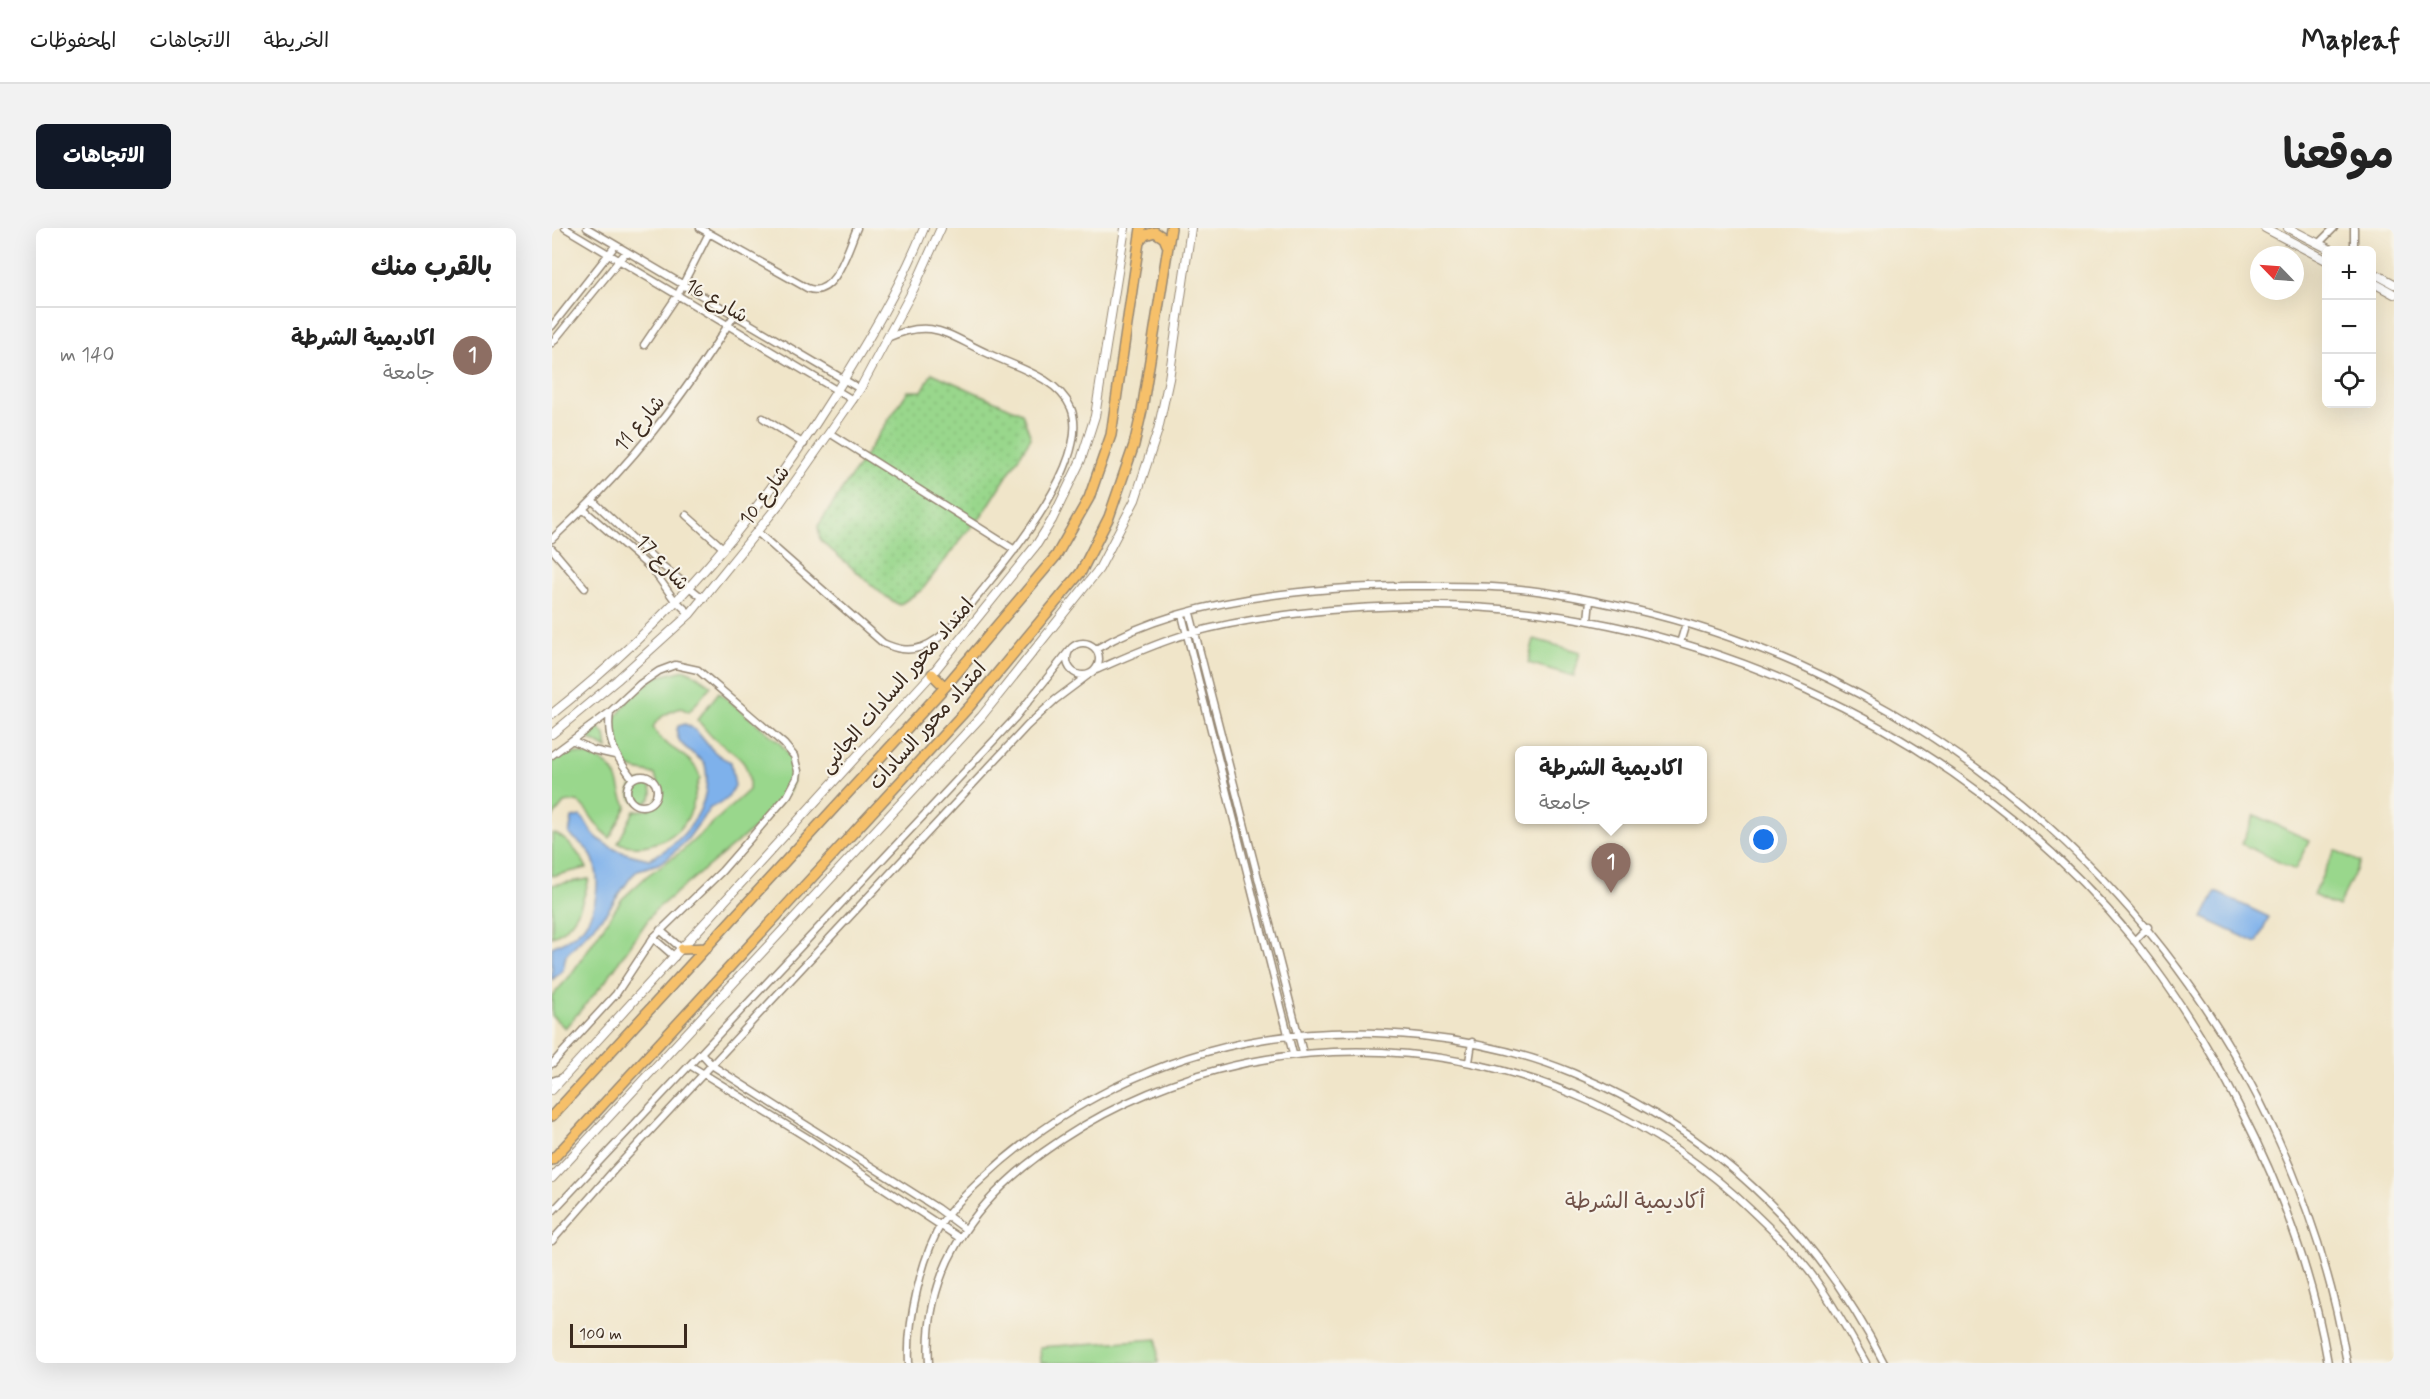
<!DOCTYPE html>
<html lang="ar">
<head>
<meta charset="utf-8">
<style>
	:root { --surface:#fff; --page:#f2f2f2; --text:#222; --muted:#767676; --line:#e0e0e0; --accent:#111827 }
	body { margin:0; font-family:Mynerve,"Playpen Sans Arabic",sans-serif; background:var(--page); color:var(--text); direction:rtl }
	.controls { position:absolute; right:18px; top:18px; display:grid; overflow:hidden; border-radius:9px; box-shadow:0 6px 24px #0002 }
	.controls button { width:54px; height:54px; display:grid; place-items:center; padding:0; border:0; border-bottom:2px solid var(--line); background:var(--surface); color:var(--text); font:30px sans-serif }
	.compass { position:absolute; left:1698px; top:18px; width:54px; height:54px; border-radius:50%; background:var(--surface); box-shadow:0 6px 24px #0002; rotate:295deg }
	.scale { position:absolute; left:18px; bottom:15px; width:117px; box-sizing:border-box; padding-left:6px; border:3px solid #3b2a1e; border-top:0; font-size:16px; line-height:21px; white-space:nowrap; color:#3b2a1e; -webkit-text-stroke:4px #f7f3e8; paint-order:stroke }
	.you { position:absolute; left:1212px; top:612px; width:21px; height:21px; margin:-15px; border:4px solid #fff; border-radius:50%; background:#1a73e8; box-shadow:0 0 0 9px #1a73e833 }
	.badge { display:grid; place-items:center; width:39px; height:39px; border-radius:50%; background:var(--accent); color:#fff; font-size:20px; font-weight:700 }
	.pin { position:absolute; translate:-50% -50px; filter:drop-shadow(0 2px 3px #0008) }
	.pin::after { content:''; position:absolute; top:32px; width:21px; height:18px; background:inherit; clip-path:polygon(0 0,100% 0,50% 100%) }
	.popup { position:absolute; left:963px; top:518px; width:192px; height:78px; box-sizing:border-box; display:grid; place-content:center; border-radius:9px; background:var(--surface); filter:drop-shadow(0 2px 4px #0005); font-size:20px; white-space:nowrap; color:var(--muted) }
	.popup b { font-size:22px; color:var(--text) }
	.popup::after { content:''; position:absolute; left:50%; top:100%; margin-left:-12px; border:12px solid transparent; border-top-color:var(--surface) }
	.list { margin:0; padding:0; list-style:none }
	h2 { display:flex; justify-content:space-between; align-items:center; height:78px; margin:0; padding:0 24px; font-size:26px }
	h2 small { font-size:20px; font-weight:400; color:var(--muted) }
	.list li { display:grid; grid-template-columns:39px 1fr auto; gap:18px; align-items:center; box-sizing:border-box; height:96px; padding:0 24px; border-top:2px solid var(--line) }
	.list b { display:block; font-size:22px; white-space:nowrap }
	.list p { margin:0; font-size:20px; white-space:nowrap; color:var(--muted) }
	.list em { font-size:20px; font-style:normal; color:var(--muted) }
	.icon { flex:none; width:33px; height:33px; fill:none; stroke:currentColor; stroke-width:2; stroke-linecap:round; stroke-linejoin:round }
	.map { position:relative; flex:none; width:1842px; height:1135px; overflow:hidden; direction:ltr; border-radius:9px }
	header { display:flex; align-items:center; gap:36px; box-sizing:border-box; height:84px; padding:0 30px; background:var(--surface); border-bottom:2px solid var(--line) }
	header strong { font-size:28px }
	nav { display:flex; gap:33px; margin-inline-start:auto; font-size:21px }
	.intro { display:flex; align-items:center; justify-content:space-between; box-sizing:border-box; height:144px; padding:0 36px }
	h1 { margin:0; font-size:42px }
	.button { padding:15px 27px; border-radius:9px; background:var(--accent); color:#fff; font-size:21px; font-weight:700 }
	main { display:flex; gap:36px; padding:0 36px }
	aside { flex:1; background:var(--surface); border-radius:9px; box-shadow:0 6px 24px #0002 }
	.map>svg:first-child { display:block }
	.grass { fill:#99d78c; stroke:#6a8055; stroke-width:1.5 }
	.park { fill:url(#park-dots); stroke:#6a8055; stroke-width:1.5 }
	.water { fill:#7eb1eb; stroke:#5c6e84; stroke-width:1.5 }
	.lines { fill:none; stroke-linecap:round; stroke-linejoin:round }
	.minor-casing { stroke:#968874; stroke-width:9 }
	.tertiary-casing { stroke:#968874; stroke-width:10 }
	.primary-casing { stroke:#968874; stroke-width:12 }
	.minor { stroke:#fff; stroke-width:6 }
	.tertiary { stroke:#fff; stroke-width:8 }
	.primary { stroke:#f6c06b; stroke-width:9 }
	.labels { text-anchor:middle; stroke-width:4.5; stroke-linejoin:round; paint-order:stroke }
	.street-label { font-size:20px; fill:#3b2a1e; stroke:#f7f3e8 }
	.quarter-label { font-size:22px; fill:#705148; stroke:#f7f3e8 }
</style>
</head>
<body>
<header>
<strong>Mapleaf</strong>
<nav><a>الخريطة</a><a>الاتجاهات</a><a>المحفوظات</a></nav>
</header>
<div class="intro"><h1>موقعنا</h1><a class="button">الاتجاهات</a></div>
<main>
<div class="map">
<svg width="1842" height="1135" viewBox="0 0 1842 1135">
	<defs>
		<pattern id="park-dots" width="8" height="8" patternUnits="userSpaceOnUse" patternTransform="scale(1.5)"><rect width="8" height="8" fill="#99d78c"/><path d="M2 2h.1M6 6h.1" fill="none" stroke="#85b978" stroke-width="1.8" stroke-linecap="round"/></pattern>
	</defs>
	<rect width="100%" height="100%" fill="#f7f3e8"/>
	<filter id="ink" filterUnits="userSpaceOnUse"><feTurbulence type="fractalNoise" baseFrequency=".0167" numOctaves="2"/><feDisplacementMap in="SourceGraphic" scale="12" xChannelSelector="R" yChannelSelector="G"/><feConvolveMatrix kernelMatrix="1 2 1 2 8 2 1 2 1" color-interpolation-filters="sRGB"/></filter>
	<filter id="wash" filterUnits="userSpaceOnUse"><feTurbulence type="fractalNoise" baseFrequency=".008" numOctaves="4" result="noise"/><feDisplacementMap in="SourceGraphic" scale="24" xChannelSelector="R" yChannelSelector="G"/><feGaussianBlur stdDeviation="1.35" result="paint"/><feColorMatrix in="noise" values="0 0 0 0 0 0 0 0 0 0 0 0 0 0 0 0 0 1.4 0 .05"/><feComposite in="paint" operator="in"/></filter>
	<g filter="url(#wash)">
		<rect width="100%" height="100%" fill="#f0e5c9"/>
		<path class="grass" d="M982,411L1028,424L1022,448L976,435Z
			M133,442L142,446L159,458L137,484L129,480C117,484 107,488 101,499C111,523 142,524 148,550C142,561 144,573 138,585C127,612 92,624 66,615L82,583L98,581L109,566L103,547C95,543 84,544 76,539C62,529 62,509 60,494L76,473L103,449Z
			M167,464L227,514L240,530L241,553L237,564L211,593L102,683L53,754L13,800L0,788V768L18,748L70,671L96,647L130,623L197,562C199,532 185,528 165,513C157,508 152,498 145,492Z
			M46,499L53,506L55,521L36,510L37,505Z
			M17,525C38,525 61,533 67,556C69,564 69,571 75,578L58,610C42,599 39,583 25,573L12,575L0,590V533Z
			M78 565a11 11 0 1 1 22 0a11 11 0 1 1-22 0Z
			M1703,587L1757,612L1743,642L1690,616Z
			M0,605C13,607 29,628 35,640L0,648Z
			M1783,622L1808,634L1786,679L1761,667Z
			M37,651C30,676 26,696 0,709V657Z
			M605,1111L606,1135H489L488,1119Z"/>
		<path class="park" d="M380,145L470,185L479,210L430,288L414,305L370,362L347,377L330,366L268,312L266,298L356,163H370Z"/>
		<path class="water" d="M133,496C153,504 152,523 179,534L183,558L175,571L158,580L135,612L116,630L106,636L86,642L79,649L54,685L14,727L11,742L0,752V719C11,714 22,709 31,699C46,681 50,645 38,625C33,618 24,612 17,606L20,590L28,588C34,592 35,597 39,603C54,622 75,626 97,631C133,614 162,578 153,536C143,524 119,516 126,498Z
			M1664,664L1717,689L1705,715L1651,690Z"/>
	</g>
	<g filter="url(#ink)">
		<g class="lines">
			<g class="minor-casing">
				<path id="minor" d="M13,0L301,172
					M35,0L308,161
					M148,0L255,60C283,72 296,20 305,0
					M1802,0V22
					M1766,16L1782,0
					M0,98L63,18
					M0,115L74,24
					M92,117L125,68L157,5
					M211,190L252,216
					M279,206L463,322
					M41,273L107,335L152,371
					M32,282L101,342L121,370L138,386
					M134,287L171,320
					M205,304L331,415C344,421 356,424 370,419C396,409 416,380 433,359C463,323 539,230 519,180C506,150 464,139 437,126C395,107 381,89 335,110
					M0,311C77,240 128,174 183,86
					M0,321L33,360
					M638,385L751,825
					M630,387L741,826
					M1036,392L1038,372
					M515 431a16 16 0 1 1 32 0a16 16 0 1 1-32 0Z
					M1128,415L1134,395
					M544,421C631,370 759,359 858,358C891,358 924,357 957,360C998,363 1039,372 1080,381C1444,465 1732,766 1795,1135
					M544,442C574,429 604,415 635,406C706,387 779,380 852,378C1127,371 1406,497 1581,711C1623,764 1659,822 1689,882C1730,962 1761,1047 1776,1135
					M58,484C54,513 64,529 81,551
					M20,512L41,522L63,527
					M0,527L58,484L88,456L107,443L123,437L146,442L232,516L242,528L246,543L245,550L236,567L170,643L101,710L64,766L0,836
					M75 563a15 15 0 1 1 30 0a15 15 0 1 1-30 0Z
					M108,702L130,721
					M101,710L123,729
					M1582,713L1596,699
					M150,826L161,838L385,980L412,1000
					M917,834L920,814
					M139,838L254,909L406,1009
					M0,853L12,849
					M0,984L463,490L516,424
					M0,1013L62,942L475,498L503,472L535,448
					M357,1135C355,1094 369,1029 391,993C401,978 416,964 430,951C507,878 608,828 713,811C810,796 930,807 1021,845C1161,903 1264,1000 1332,1135
					M377,1135C371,1045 420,976 490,925C707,767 1011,799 1201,984C1223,1005 1246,1027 1263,1051C1282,1078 1298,1106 1314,1135"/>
			</g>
			<g class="tertiary-casing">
				<path id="tertiary" d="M1713,0L1774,32
					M1736,0L1779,22
					M1820,44L1842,56
					M1820,54L1842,66
					M0,486C119,391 204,292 284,164C317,111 349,58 372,0
					M0,506L65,452L138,386L228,275L308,161L362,60L389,0
					M0,862L380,446L485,316L500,292L529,232L543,188L573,0
					M0,950L429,489L547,341L583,272L606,202L617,151L639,0"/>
			</g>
			<g class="primary-casing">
				<path id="primary" d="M588,13L593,7L603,4L612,10L615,17
					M380,446L393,459
					M130,721L155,720
					M0,888L393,459L504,328L537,270L559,207L589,0
					M0,932L418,478L529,344L557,289L582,217L590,182L619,0"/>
			</g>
			<use href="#minor" class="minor"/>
			<use href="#tertiary" class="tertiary"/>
			<use href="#primary" class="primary"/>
		</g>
	</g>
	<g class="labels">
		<g class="street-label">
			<text transform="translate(165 72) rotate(30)" y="7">شارع 16</text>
			<text transform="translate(87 195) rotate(-50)" y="7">شارع 11</text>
			<text transform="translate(212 267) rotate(-53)" y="7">شارع 10</text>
			<text transform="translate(111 334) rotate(47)" y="7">شارع 17</text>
			<text transform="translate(344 457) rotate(-49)" y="7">امتداد محور السادات الجانبى</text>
			<text transform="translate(375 497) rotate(-48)" y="7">امتداد محور السادات</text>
		</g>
		<g class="quarter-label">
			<text x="1083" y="980">أكاديمية الشرطة</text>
		</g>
	</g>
</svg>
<div class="controls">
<button>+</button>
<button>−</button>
<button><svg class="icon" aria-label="locate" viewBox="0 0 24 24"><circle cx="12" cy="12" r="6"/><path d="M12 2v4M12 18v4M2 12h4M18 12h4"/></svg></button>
</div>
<svg class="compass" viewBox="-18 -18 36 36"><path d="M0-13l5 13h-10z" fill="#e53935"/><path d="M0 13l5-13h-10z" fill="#767676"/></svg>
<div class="scale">100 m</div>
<div class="you"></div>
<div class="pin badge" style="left:1059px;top:665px;background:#8d6e63">1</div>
<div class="popup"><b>اكاديمية الشرطة</b>جامعة</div>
</div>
<aside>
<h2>بالقرب منك<small></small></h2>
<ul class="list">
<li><span class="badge" style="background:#8d6e63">1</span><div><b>اكاديمية الشرطة</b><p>جامعة</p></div><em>140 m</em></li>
</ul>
</aside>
</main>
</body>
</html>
